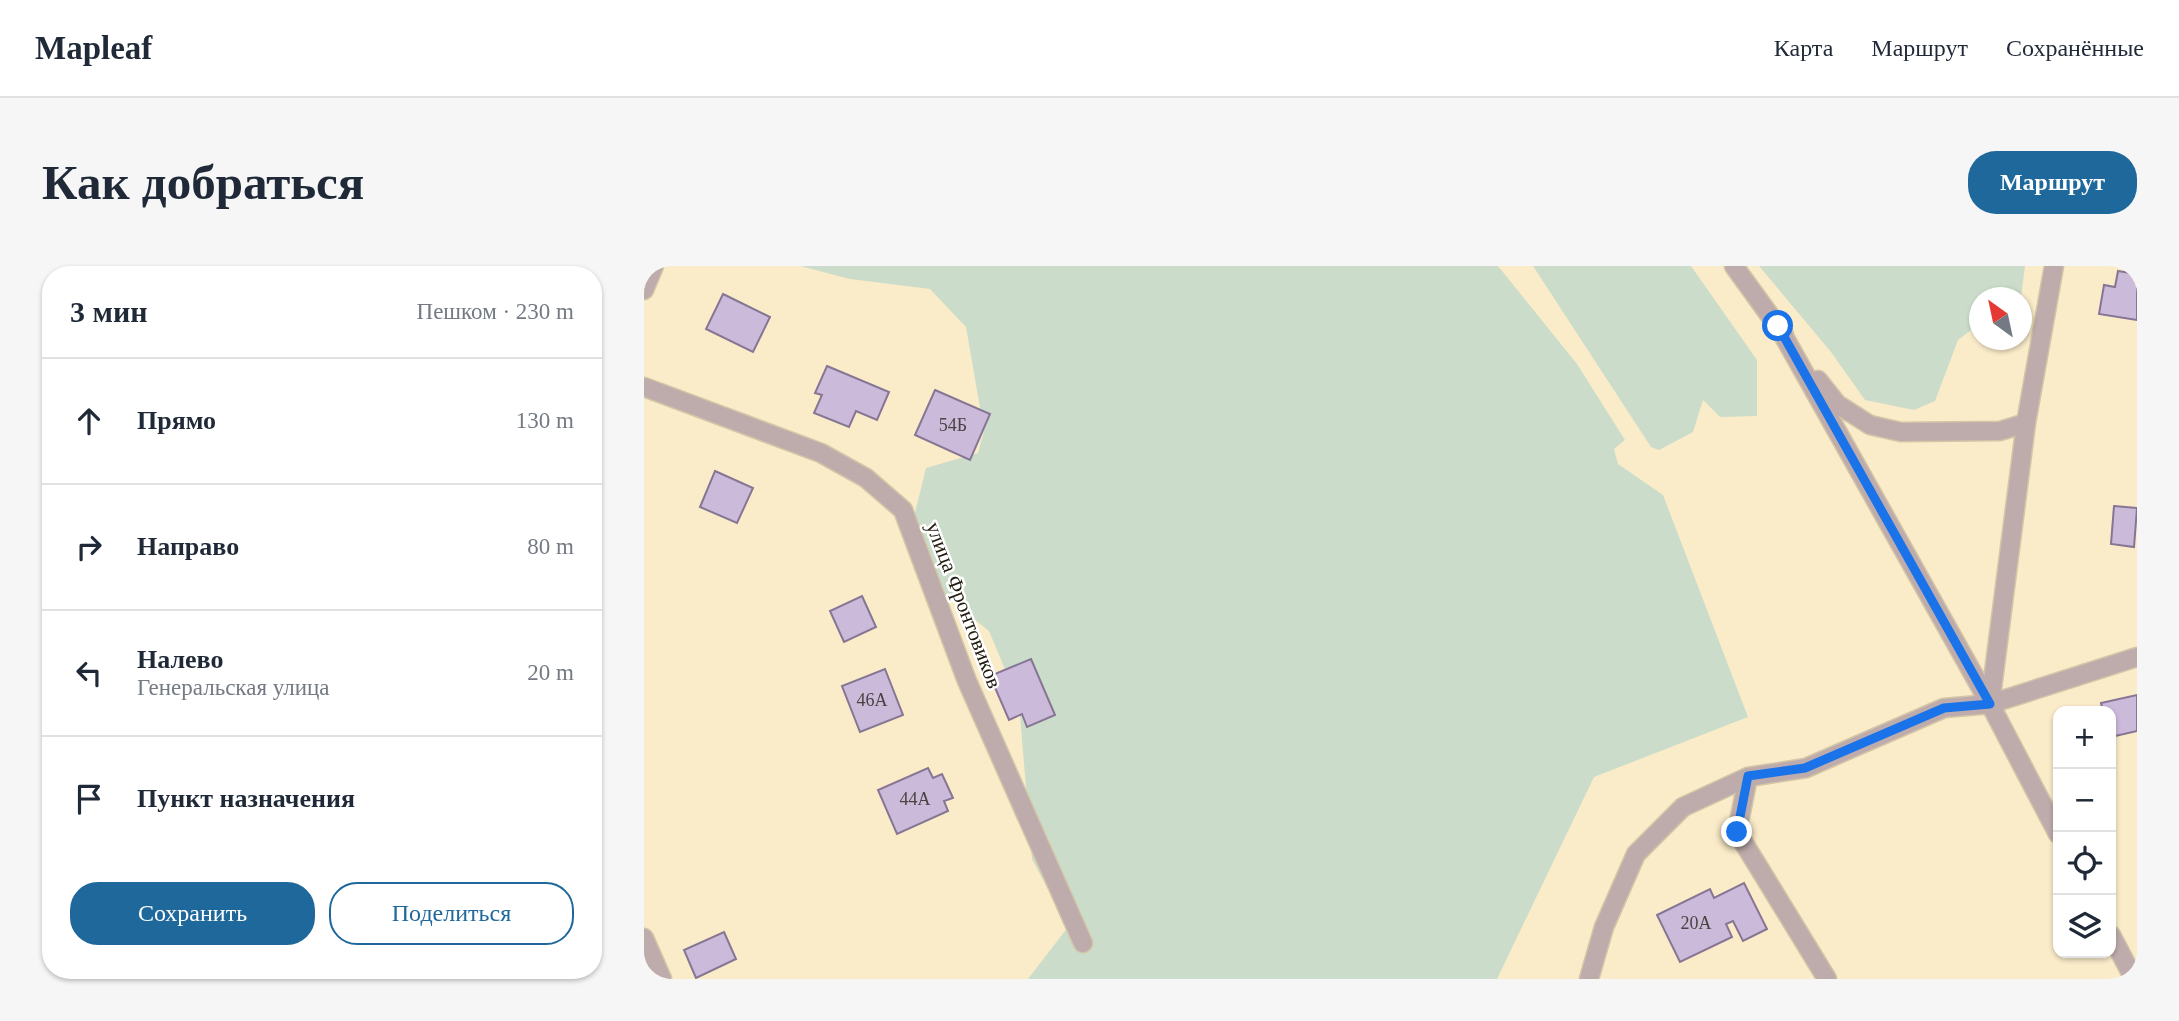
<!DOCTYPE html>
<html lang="ru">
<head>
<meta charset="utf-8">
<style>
	:root { --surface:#fff; --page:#f6f6f7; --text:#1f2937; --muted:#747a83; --line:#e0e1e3; --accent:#1f689c }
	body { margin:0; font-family:"Times New Roman",serif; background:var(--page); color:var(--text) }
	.controls { position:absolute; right:21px; bottom:21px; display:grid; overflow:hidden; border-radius:14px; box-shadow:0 2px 5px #0004 }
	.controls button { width:63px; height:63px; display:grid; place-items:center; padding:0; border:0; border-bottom:2px solid var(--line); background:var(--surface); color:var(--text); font:35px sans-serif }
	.compass { position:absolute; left:1325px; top:21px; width:63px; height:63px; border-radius:50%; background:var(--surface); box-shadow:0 2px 5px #0004; rotate:327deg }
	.stop { position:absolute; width:21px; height:21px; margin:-16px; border:5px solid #1a73e8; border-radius:50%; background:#fff }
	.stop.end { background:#1a73e8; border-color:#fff; box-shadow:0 2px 7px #0008 }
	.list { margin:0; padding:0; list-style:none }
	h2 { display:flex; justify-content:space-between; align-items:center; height:91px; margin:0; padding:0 28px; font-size:30px }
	h2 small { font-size:23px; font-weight:400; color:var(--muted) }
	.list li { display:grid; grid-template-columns:46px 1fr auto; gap:21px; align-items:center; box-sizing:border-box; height:126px; padding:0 28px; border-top:2px solid var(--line) }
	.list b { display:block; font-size:26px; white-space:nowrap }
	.list p { margin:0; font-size:23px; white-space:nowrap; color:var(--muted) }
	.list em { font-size:23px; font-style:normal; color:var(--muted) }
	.actions { display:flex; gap:14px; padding:21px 28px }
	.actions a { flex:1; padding:16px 0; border:2px solid var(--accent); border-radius:28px; text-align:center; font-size:24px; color:var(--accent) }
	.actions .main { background:var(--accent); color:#fff }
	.icon { flex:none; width:38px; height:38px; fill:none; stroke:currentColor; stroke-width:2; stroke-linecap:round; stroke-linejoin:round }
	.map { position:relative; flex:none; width:1493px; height:713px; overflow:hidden; border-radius:28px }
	header { display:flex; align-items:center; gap:42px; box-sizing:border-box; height:98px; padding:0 35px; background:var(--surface); border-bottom:2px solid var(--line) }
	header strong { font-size:33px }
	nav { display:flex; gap:38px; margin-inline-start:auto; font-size:24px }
	.intro { display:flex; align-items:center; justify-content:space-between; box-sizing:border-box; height:168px; padding:0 42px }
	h1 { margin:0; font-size:49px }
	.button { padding:18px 32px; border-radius:28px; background:var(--accent); color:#fff; font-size:24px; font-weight:700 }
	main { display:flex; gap:42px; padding:0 42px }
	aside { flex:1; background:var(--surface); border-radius:28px; box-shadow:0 2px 5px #0004 }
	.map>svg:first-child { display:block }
	.green { fill:#cbddca }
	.building { fill:#cbbada; stroke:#867694; stroke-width:2 }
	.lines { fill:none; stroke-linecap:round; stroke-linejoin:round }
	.street-casing { stroke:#d3c6a7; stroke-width:21 }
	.street { stroke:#beacac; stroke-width:18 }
	.route { stroke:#1a73e8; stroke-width:9 }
	.labels { text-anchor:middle; stroke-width:5; stroke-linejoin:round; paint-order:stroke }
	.number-label { font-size:18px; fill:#4b4341 }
	.street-label { font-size:21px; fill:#201b0e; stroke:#fff }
</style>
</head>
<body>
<header>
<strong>Mapleaf</strong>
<nav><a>Карта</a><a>Маршрут</a><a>Сохранённые</a></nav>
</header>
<div class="intro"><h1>Как добраться</h1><a class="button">Маршрут</a></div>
<main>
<aside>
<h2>3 мин<small>Пешком · 230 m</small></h2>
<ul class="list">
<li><svg class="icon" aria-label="ahead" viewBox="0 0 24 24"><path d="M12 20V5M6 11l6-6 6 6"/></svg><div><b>Прямо</b></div><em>130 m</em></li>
<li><svg class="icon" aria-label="right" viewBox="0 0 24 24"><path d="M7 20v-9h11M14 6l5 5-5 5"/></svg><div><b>Направо</b></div><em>80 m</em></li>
<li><svg class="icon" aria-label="left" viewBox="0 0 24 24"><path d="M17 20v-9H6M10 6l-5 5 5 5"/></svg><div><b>Налево</b><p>Генеральская улица</p></div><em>20 m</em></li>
<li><svg class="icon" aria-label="arrive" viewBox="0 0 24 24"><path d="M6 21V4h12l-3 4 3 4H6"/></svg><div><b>Пункт назначения</b></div></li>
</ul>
<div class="actions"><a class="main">Сохранить</a><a>Поделиться</a></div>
</aside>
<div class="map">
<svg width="1493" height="713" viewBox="0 0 1493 713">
	<rect width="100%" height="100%" fill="#faebc9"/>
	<path class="green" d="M156,0H854L933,98L981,174L970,183L974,198L1019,229L1104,451L950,511L853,713H384L424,661L388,593L375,437L345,365L270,305L266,267L282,202L334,187L340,165L322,61L286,23L206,13Z
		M889,0H1047L1113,94V150L1076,151L1059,134L1049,166L1015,184L1007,181Z
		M1115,0H1381L1377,31L1336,32L1335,58L1314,74L1291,135L1270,144L1221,134L1187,86Z"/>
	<path class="building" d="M1474,5L1493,8V54L1455,48L1460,19L1471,21Z
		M79,28L126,51L109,86L62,63Z
		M183,100L245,126L233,154L212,145L205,161L170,147L178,129L171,127Z
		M291,124L346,148L326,194L271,169Z
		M71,205L109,222L93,257L56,241Z
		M1470,240L1493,242L1490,281L1467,278Z
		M218,330L232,361L200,376L186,345Z
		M387,393L411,449L383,461L378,448L365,454L346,410Z
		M241,403L259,449L216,466L198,420Z
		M1493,429V465L1467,471V445H1459L1457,437Z
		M284,502L289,512L298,508L309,532L300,535L304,545L253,568L234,524Z
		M1100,617L1123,663L1099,675L1089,655L1082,658L1088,671L1036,696L1013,649L1066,623L1070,632Z
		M80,666L92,693L52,712L40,684Z"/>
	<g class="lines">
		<g class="street-casing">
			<path id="street" d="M1090,0L1140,69
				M0,24L10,0
				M1134,60L1346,438L1414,568
				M1174,114L1193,138L1226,159L1257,166L1356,165L1382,157
				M0,121L177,187L222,212L259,244L323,415L439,677
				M1346,438L1382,157L1410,0
				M1104,511L1093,566L1183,713
				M1467,669L1490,713
				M0,672L18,713
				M945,713L960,661L992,588L1039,541L1104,511L1162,502L1300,442L1346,438L1493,391"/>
		</g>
		<use href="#street" class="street"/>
	</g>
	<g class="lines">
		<path class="route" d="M1093,566L1104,510L1161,502L1300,442L1346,438L1134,60"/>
	</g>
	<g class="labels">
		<g class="number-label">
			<text x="309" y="165">54Б</text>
			<text x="228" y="440">46А</text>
			<text x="271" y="539">44А</text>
			<text x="1052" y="663">20А</text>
		</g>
		<g class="street-label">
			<text transform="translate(320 339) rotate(69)" y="7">улица Фронтовиков</text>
		</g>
	</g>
</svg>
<div class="controls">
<button>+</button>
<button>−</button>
<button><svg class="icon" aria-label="locate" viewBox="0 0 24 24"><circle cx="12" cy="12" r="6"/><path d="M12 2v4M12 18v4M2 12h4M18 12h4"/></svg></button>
<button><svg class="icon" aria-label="layers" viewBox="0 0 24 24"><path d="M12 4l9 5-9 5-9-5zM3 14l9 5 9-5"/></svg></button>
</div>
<svg class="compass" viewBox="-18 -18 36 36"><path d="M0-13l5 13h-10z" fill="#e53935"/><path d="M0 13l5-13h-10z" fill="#747a83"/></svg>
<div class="stop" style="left:1134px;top:60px"></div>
<div class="stop end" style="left:1093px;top:566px"></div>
</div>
</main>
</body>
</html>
